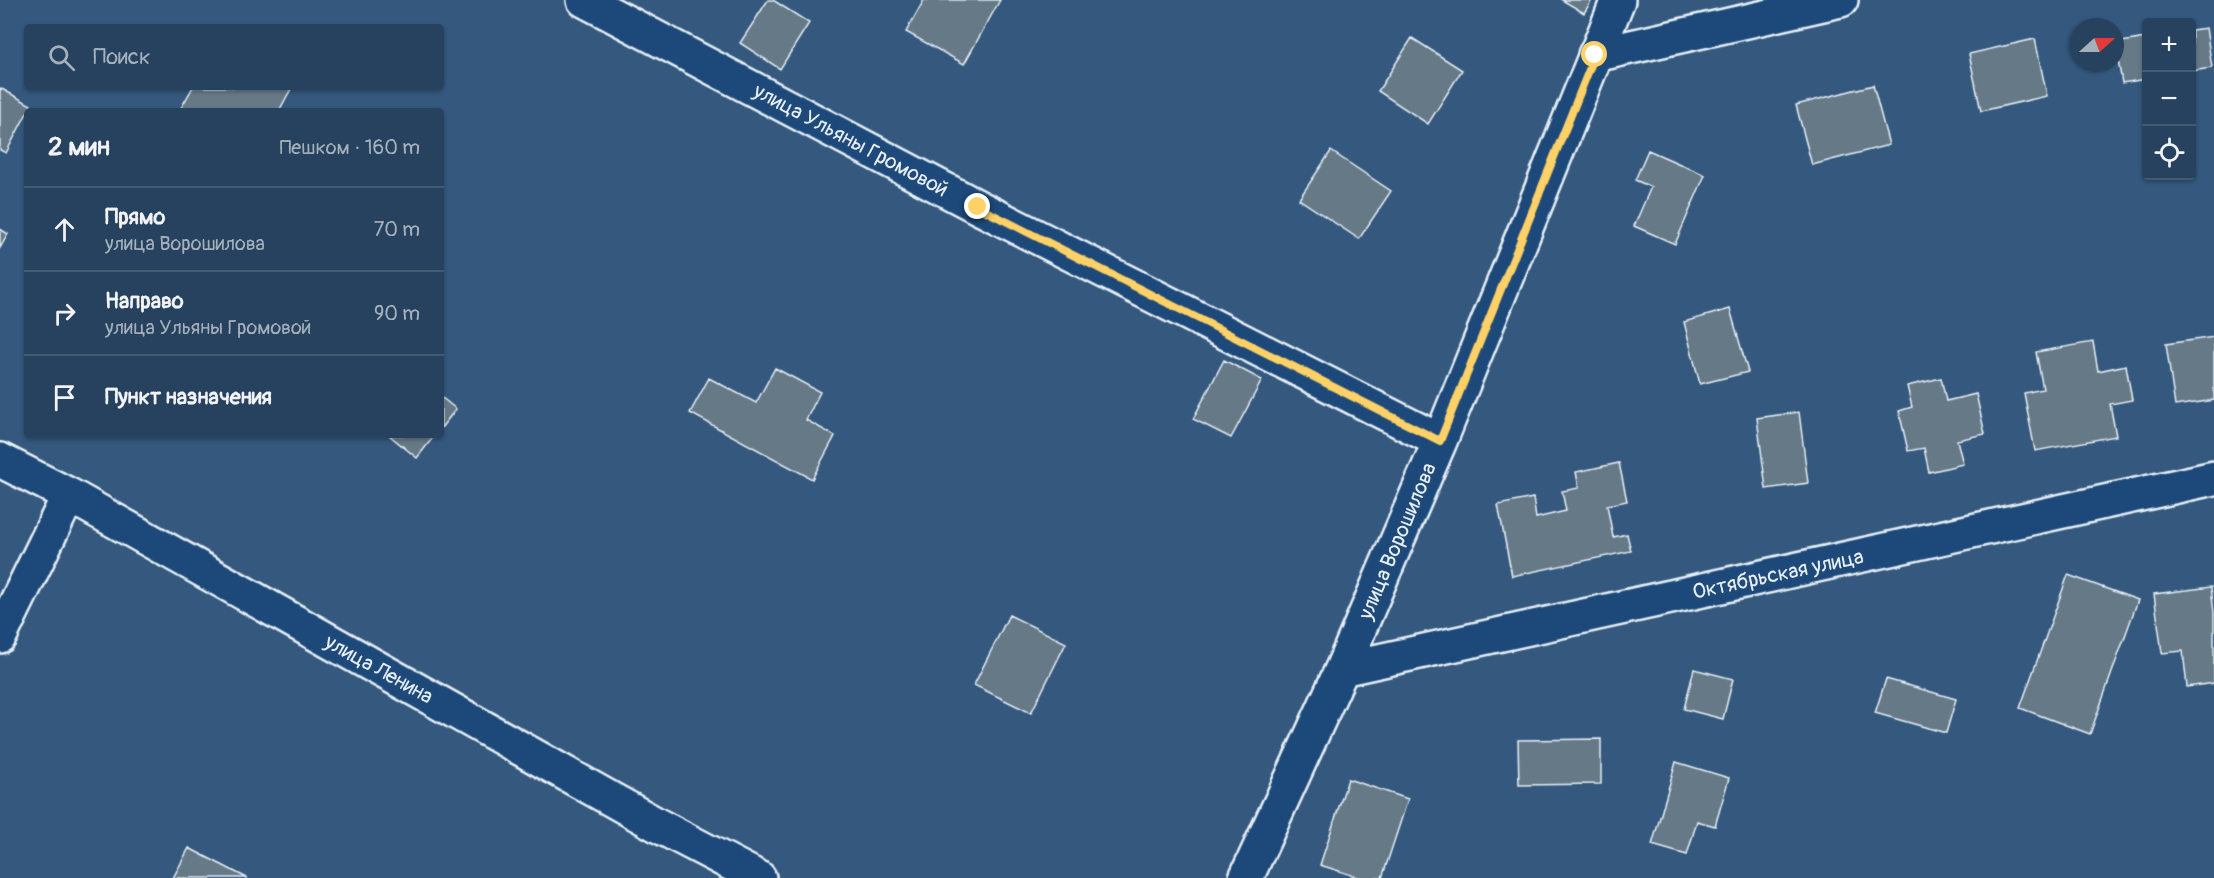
<!DOCTYPE html>
<html lang="ru">
<head>
<meta charset="utf-8">
<style>
	:root { --surface:#27425e; --page:#2f4964; --text:#f1f3f6; --muted:#a4b0bc; --line:#435b73 }
	body { margin:0; font-family:Pangolin,sans-serif; background:var(--page); color:var(--text) }
	.controls { position:absolute; right:18px; top:18px; display:grid; overflow:hidden; border-radius:6px; box-shadow:0 2px 4px #0004 }
	.controls button { width:54px; height:54px; display:grid; place-items:center; padding:0; border:0; border-bottom:2px solid var(--line); background:var(--surface); color:var(--text); font:30px sans-serif }
	.compass { position:absolute; left:2070px; top:18px; width:54px; height:54px; border-radius:50%; background:var(--surface); box-shadow:0 2px 4px #0004; rotate:69deg }
	.stop { position:absolute; width:18px; height:18px; margin:-14px; border:4px solid #ffd166; border-radius:50%; background:#fff }
	.stop.end { background:#ffd166; border-color:#fff; box-shadow:0 2px 6px #0008 }
	.list { margin:0; padding:0; list-style:none }
	h2 { display:flex; justify-content:space-between; align-items:center; height:78px; margin:0; padding:0 24px; font-size:26px }
	h2 small { font-size:20px; font-weight:400; color:var(--muted) }
	.list li { display:grid; grid-template-columns:39px 1fr auto; gap:18px; align-items:center; box-sizing:border-box; height:84px; padding:0 24px; border-top:2px solid var(--line) }
	.list b { display:block; font-size:22px; white-space:nowrap }
	.list p { margin:0; font-size:20px; white-space:nowrap; color:var(--muted) }
	.list em { font-size:20px; font-style:normal; color:var(--muted) }
	.icon { flex:none; width:33px; height:33px; fill:none; stroke:currentColor; stroke-width:2; stroke-linecap:round; stroke-linejoin:round }
	.map { position:relative; flex:none; width:2214px; height:878px; overflow:hidden }
	.search { position:absolute; background:var(--surface); box-shadow:0 2px 4px #0004; left:24px; top:24px; width:420px; height:66px; display:flex; align-items:center; gap:15px; box-sizing:border-box; padding:0 21px; border-radius:6px; color:var(--muted); font-size:22px }
	.panel { position:absolute; background:var(--surface); box-shadow:0 2px 4px #0004; left:24px; top:108px; width:420px; height:330px; border-radius:6px }
	.map>svg:first-child { display:block }
	.building { fill:#667987; stroke:#e8f1f8; stroke-width:1.5 }
	.lines { fill:none; stroke-linecap:round; stroke-linejoin:round }
	.minor-casing { stroke:#e8f1f8; stroke-width:38 }
	.minor { stroke:#1f4a7a; stroke-width:33 }
	.route { stroke:#ffd166; stroke-width:8 }
	.labels { text-anchor:middle; stroke-width:6; stroke-linejoin:round; paint-order:stroke }
	.street-label { font-size:21px; fill:#e8f1f8; stroke:#1f4a7a }
</style>
</head>
<body>
<div class="map">
<svg width="2214" height="878" viewBox="0 0 2214 878">
	<rect width="100%" height="100%" fill="#34587e"/>
	<filter id="ink" filterUnits="userSpaceOnUse"><feTurbulence type="fractalNoise" baseFrequency=".0167" numOctaves="2"/><feDisplacementMap in="SourceGraphic" scale="12" xChannelSelector="R" yChannelSelector="G"/><feConvolveMatrix kernelMatrix="1 2 1 2 8 2 1 2 1" color-interpolation-filters="sRGB"/></filter>
	<g filter="url(#ink)">
		<path class="building" d="M768,0H773L809,23L780,69L740,43Z
			M924,0H1000L964,64L906,32Z
			M1562,0H1592L1584,13Z
			M2206,28L2212,68L2192,71V30Z
			M1412,38L1462,70L1428,124L1378,91Z
			M2146,38V79L2122,83L2115,43Z
			M2035,39L2047,96L1981,111L1969,54Z
			M1873,85L1889,145L1812,165L1796,105Z
			M193,87H292L279,111H186L181,108Z
			M0,88L31,105L6,153L0,150Z
			M1648,150L1705,175L1675,244L1634,226L1651,187L1635,180Z
			M1331,151L1391,191L1359,239L1299,199Z
			M0,229L8,234L0,248Z
			M1730,309L1748,372L1700,384L1684,322Z
			M2214,337V400L2175,406L2166,344Z
			M2093,342L2098,371L2126,365L2132,400L2110,404L2116,436L2035,451L2024,393L2043,389L2036,352Z
			M1224,360L1262,380L1231,438L1193,419Z
			M775,368L820,392L806,420L835,436L812,479L690,413L709,378L756,403Z
			M1941,378L1946,401L1976,394L1985,434L1957,440L1963,464L1929,472L1924,448L1908,451L1899,411L1912,407L1907,386Z
			M441,397L456,409L441,428Z
			M1799,412L1808,483L1766,489L1757,418Z
			M389,435H435L417,458Z
			M1619,463L1627,501L1607,505L1613,537L1627,534L1631,551L1512,576L1498,505L1533,498L1536,518L1566,511L1562,491L1579,488L1576,472Z
			M2068,575L2138,600L2090,734L2020,708Z
			M2211,587L2214,613V683L2187,687L2183,651L2162,653L2154,594Z
			M1009,615L1066,643L1031,713L974,685Z
			M1694,669L1733,679L1723,719L1684,709Z
			M1886,679L1956,699L1946,733L1875,713Z
			M1601,739V784L1519,785L1518,740Z
			M1676,762L1729,778L1715,826L1697,821L1687,855L1652,845Z
			M1348,779L1408,799L1382,878H1361L1320,865Z
			M189,848L247,878H173Z"/>
		<g class="lines">
			<g class="minor-casing">
				<path id="minor" d="M584,0L978,207L1440,441
					M1595,55L1841,0
					M0,460L69,495L659,826L759,878
					M0,636L69,495
					M1342,669L2214,478
					M1246,878L1342,669L1440,441L1618,0"/>
			</g>
			<use href="#minor" class="minor"/>
		</g>
	</g>
	<g class="lines" filter="url(#ink)">
		<path class="route" d="M978,207L1440,441L1595,55"/>
	</g>
	<g class="labels">
		<g class="street-label">
			<text transform="translate(851 140) rotate(28)" y="7">улица Ульяны Громовой</text>
			<text transform="translate(1397 541) rotate(-67)" y="7">улица Ворошилова</text>
			<text transform="translate(1778 574) rotate(-12)" y="7">Октябрьская улица</text>
			<text transform="translate(379 669) rotate(29)" y="7">улица Ленина</text>
		</g>
	</g>
</svg>
<div class="controls">
<button>+</button>
<button>−</button>
<button><svg class="icon" aria-label="locate" viewBox="0 0 24 24"><circle cx="12" cy="12" r="6"/><path d="M12 2v4M12 18v4M2 12h4M18 12h4"/></svg></button>
</div>
<svg class="compass" viewBox="-18 -18 36 36"><path d="M0-13l5 13h-10z" fill="#e53935"/><path d="M0 13l5-13h-10z" fill="#a4b0bc"/></svg>
<div class="stop" style="left:1595px;top:55px"></div>
<div class="stop end" style="left:978px;top:207px"></div>
<div class="search"><svg class="icon" aria-label="search" viewBox="0 0 24 24"><circle cx="10" cy="10" r="6"/><path d="M15 15l6 6"/></svg>Поиск</div>
<section class="panel">
<h2>2 мин<small>Пешком · 160 m</small></h2>
<ul class="list">
<li><svg class="icon" aria-label="ahead" viewBox="0 0 24 24"><path d="M12 20V5M6 11l6-6 6 6"/></svg><div><b>Прямо</b><p>улица Ворошилова</p></div><em>70 m</em></li>
<li><svg class="icon" aria-label="right" viewBox="0 0 24 24"><path d="M7 20v-9h11M14 6l5 5-5 5"/></svg><div><b>Направо</b><p>улица Ульяны Громовой</p></div><em>90 m</em></li>
<li><svg class="icon" aria-label="arrive" viewBox="0 0 24 24"><path d="M6 21V4h12l-3 4 3 4H6"/></svg><div><b>Пункт назначения</b></div></li>
</ul>
</section>
</div>
</body>
</html>
